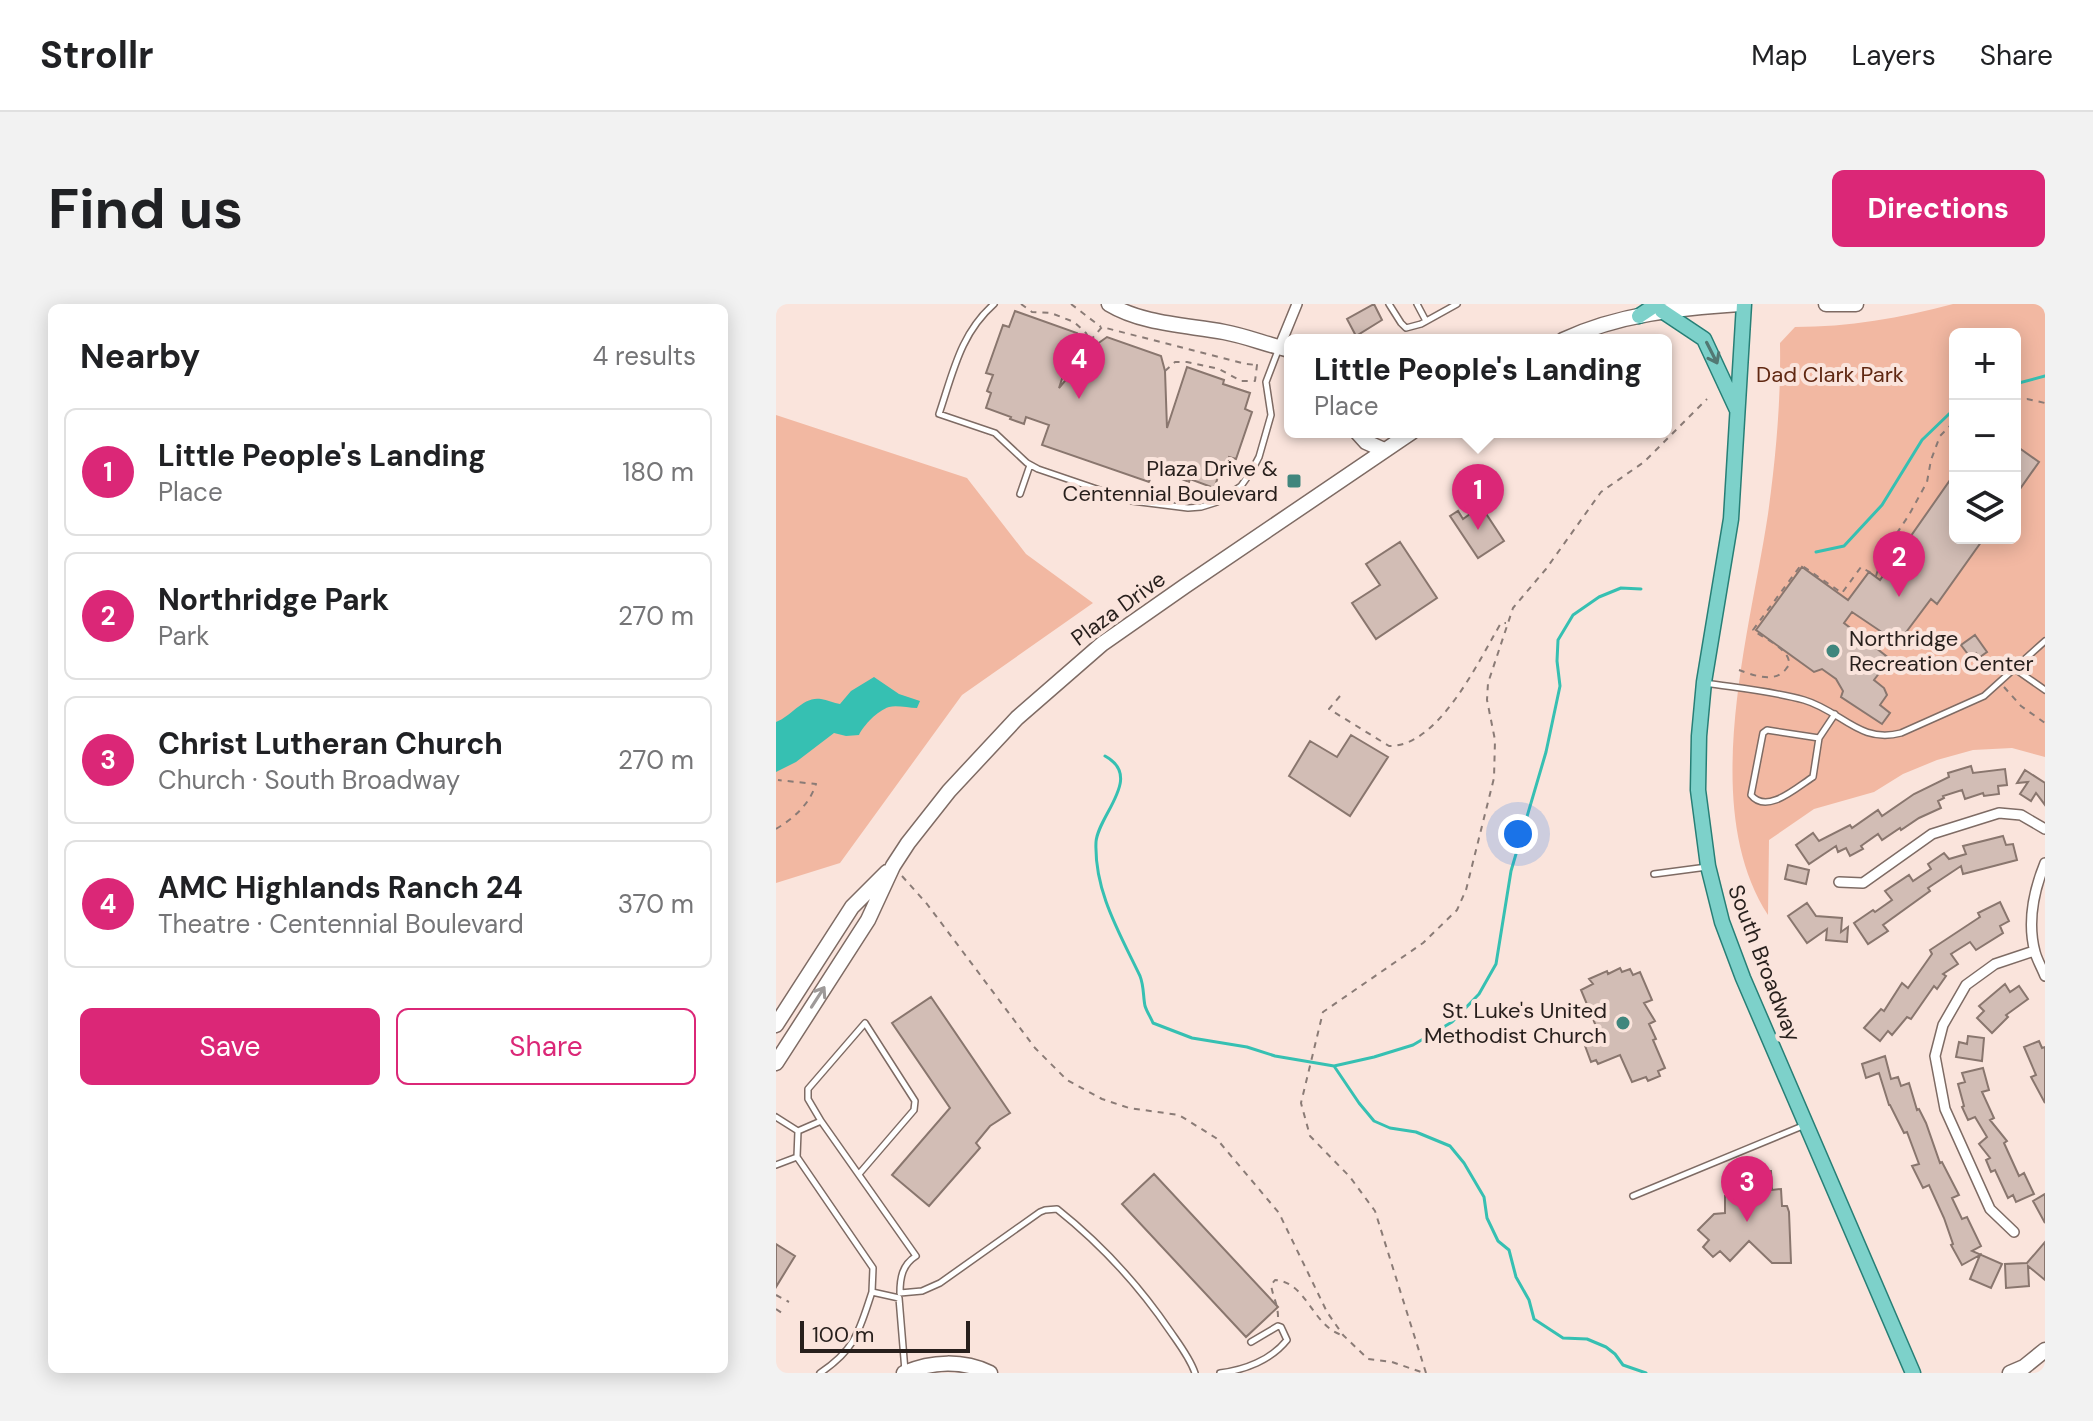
<!DOCTYPE html>
<html lang="en">
<head>
<meta charset="utf-8">
<style>
	:root { --surface:#fff; --page:#f2f2f2; --text:#202124; --muted:#757577; --line:#e0e0e0; --accent:#db2777 }
	body { margin:0; font-family:"DM Sans",sans-serif; background:var(--page); color:var(--text) }
	.controls { position:absolute; right:24px; top:24px; display:grid; overflow:hidden; border-radius:12px; box-shadow:0 4px 20px #0003 }
	.controls button { width:72px; height:72px; display:grid; place-items:center; padding:0; border:0; border-bottom:2px solid var(--line); background:var(--surface); color:var(--text); font:40px sans-serif }
	.scale { position:absolute; left:24px; bottom:20px; width:170px; box-sizing:border-box; padding-left:8px; border:4px solid #271f1c; border-top:0; font-size:22px; line-height:28px; white-space:nowrap; color:#271f1c; -webkit-text-stroke:6px #fae4dc; paint-order:stroke }
	.you { position:absolute; left:742px; top:530px; width:28px; height:28px; margin:-20px; border:6px solid #fff; border-radius:50%; background:#1a73e8; box-shadow:0 0 0 12px #1a73e833 }
	.badge { display:grid; place-items:center; width:52px; height:52px; border-radius:50%; background:var(--accent); color:#fff; font-size:26px; font-weight:700 }
	.pin { position:absolute; translate:-50% -66px; filter:drop-shadow(0 2px 4px #0008) }
	.pin::after { content:''; position:absolute; top:42px; width:28px; height:24px; background:inherit; clip-path:polygon(0 0,100% 0,50% 100%) }
	.popup { position:absolute; left:508px; top:30px; width:388px; height:104px; box-sizing:border-box; display:grid; place-content:center; border-radius:12px; background:var(--surface); filter:drop-shadow(0 2px 6px #0005); font-size:26px; white-space:nowrap; color:var(--muted) }
	.popup b { font-size:30px; color:var(--text) }
	.popup::after { content:''; position:absolute; left:50%; top:100%; margin-left:-16px; border:16px solid transparent; border-top-color:var(--surface) }
	.list { margin:0; padding:0; list-style:none }
	h2 { display:flex; justify-content:space-between; align-items:center; height:104px; margin:0; padding:0 32px; font-size:34px }
	h2 small { font-size:26px; font-weight:400; color:var(--muted) }
	.list li { display:grid; grid-template-columns:52px 1fr auto; gap:24px; align-items:center; box-sizing:border-box; height:128px; margin:0 16px 16px; padding:0 16px; border:2px solid var(--line); border-radius:12px }
	.list b { display:block; font-size:30px; white-space:nowrap }
	.list p { margin:0; font-size:26px; white-space:nowrap; color:var(--muted) }
	.list em { font-size:26px; font-style:normal; color:var(--muted) }
	.actions { display:flex; gap:16px; padding:24px 32px }
	.actions a { flex:1; padding:18px 0; border:2px solid var(--accent); border-radius:12px; text-align:center; font-size:28px; color:var(--accent) }
	.actions .main { background:var(--accent); color:#fff }
	.icon { flex:none; width:44px; height:44px; fill:none; stroke:currentColor; stroke-width:2; stroke-linecap:round; stroke-linejoin:round }
	.map { position:relative; flex:none; width:1269px; height:1069px; overflow:hidden; border-radius:12px }
	header { display:flex; align-items:center; gap:48px; box-sizing:border-box; height:112px; padding:0 40px; background:var(--surface); border-bottom:2px solid var(--line) }
	header strong { font-size:38px }
	nav { display:flex; gap:44px; margin-inline-start:auto; font-size:28px }
	.intro { display:flex; align-items:center; justify-content:space-between; box-sizing:border-box; height:192px; padding:0 48px }
	h1 { margin:0; font-size:56px }
	.button { padding:20px 36px; border-radius:12px; background:var(--accent); color:#fff; font-size:28px; font-weight:700 }
	main { display:flex; gap:48px; padding:0 48px }
	aside { flex:1; background:var(--surface); border-radius:12px; box-shadow:0 4px 20px #0003 }
	.map>svg:first-child { display:block }
	.green { fill:#f2b8a2; fill-rule:evenodd }
	.water { fill:#36c0b2 }
	.lines { fill:none; stroke-linecap:round; stroke-linejoin:round }
	.stream { stroke:#36c0b2; stroke-width:3 }
	.building { fill:#d2bdb5; stroke:#89766e; stroke-width:2 }
	.lane-casing { stroke:#7e6b64; stroke-width:8 }
	.street-casing { stroke:#7e6b64; stroke-width:12 }
	.secondary-casing { stroke:#7e6b64; stroke-width:17 }
	.primary-casing { stroke:#277f76; stroke-width:17 }
	.path { stroke:#8a7b76; stroke-width:2; stroke-dasharray:6 6; stroke-linecap:butt }
	.lane { stroke:#fff; stroke-width:5 }
	.street { stroke:#fff; stroke-width:9 }
	.secondary { stroke:#fff; stroke-width:14 }
	.primary { stroke:#7dd1ca; stroke-width:14 }
	.oneway { stroke:#527873 }
	.oneway2 { stroke:#9e9a99 }
	.poi-dot { fill:#40867d; stroke:#fae4dc; stroke-width:3 }
	.labels { text-anchor:middle; stroke-width:8; stroke-linejoin:round; paint-order:stroke }
	.park-label { font-size:22px; fill:#602812; stroke:#fae4dc }
	.poi-label { font-size:22px; fill:#271f1c; stroke:#fae4dc; text-anchor:end }
	.street-label { font-size:22px; fill:#271f1c; stroke:#fae4dc }
</style>
</head>
<body>
<header>
<strong>Strollr</strong>
<nav><a>Map</a><a>Layers</a><a>Share</a></nav>
</header>
<div class="intro"><h1>Find us</h1><a class="button">Directions</a></div>
<main>
<aside>
<h2>Nearby<small>4 results</small></h2>
<ul class="list">
<li><span class="badge">1</span><div><b>Little People's Landing</b><p>Place</p></div><em>180 m</em></li>
<li><span class="badge">2</span><div><b>Northridge Park</b><p>Park</p></div><em>270 m</em></li>
<li><span class="badge">3</span><div><b>Christ Lutheran Church</b><p>Church · South Broadway</p></div><em>270 m</em></li>
<li><span class="badge">4</span><div><b>AMC Highlands Ranch 24</b><p>Theatre · Centennial Boulevard</p></div><em>370 m</em></li>
</ul>
<div class="actions"><a class="main">Save</a><a>Share</a></div>
</aside>
<div class="map">
<svg width="1269" height="1069" viewBox="0 0 1269 1069">
	<rect width="100%" height="100%" fill="#fae4dc"/>
	<path class="green" d="M1177,0H1269V453L1236,444L1197,446L1161,456L1127,470L1098,488L1038,505L993,536L992,611C922,502 974,330 992,210C1000,153 1005,96 1004,39L1019,23C1072,23 1125,14 1177,0ZM1179,30H1239V234H1179Z
		M0,111L191,174L250,250L317,299L186,391L64,559L0,579Z"/>
	<path class="water" d="M98,373L123,390L144,397L141,404C132,404 121,401 113,403C101,407 88,421 83,431L70,432L58,429L20,458L0,468V418C16,412 27,392 45,395C51,396 58,399 64,400L75,387Z"/>
	<g class="lines">
		<path class="stream" d="M1239,80L1269,72
			M1040,248L1068,242L1106,201L1146,136L1173,110L1179,106
			M329,452C368,473 322,511 320,538C318,587 344,630 364,672C368,682 367,692 369,702C371,708 375,714 377,719L416,734L471,743L499,752L558,762L583,799L598,817L614,824L640,828L674,842L688,859L708,893L711,914L722,937L733,946L740,973L753,996L758,1015L787,1034L811,1035L830,1043L839,1050L847,1061L870,1069
			M558,762L598,753L637,741L676,718L703,690L720,660L735,567L770,448L784,382L781,357L782,336L797,311L823,293L845,284L865,285"/>
	</g>
	<path class="building" d="M598,0L606,16L580,32L571,15Z
		M239,7L301,29L283,84L317,43L331,33L385,52L389,67L391,124L411,63L448,76L447,80L474,89L469,105L476,108L460,155L453,153L448,170L444,168L438,184L414,175L413,178L398,172L401,165L380,158L373,178L266,141L273,121L250,113L248,120L234,115L235,113L210,104L215,89L211,87L217,71L210,69L227,21L233,23Z
		M1239,141L1263,158L1239,192Z
		M1179,169V234H1208L1161,300L1155,295L1122,339L1076,308L1068,319L1114,355L1098,376L1108,384L1111,391L1104,401L1114,409L1106,420L1065,393L1067,387L1060,375L1046,365L1038,368L980,326L1026,263L1072,296L1093,268L1104,276Z
		M705,202L728,237L702,254L674,212L682,207L687,215Z
		M624,238L661,294L600,335L576,299L604,281L590,260Z
		M1199,331L1211,348L1204,353L1200,349L1194,353L1185,341Z
		M575,431L612,453L574,512L513,472L534,437L561,453Z
		M1195,462L1197,469L1229,465L1231,481L1222,482L1223,490L1208,492L1207,489L1189,495L1186,486L1167,492L1168,494L1162,497L1165,504L1143,514L1125,526L1124,524L1106,536L1102,530L1085,542L1087,545L1074,552L1070,544L1062,548L1060,542L1033,560L1020,541L1037,529L1043,537L1074,521L1076,524L1102,506L1106,512L1138,490L1173,473L1172,469Z
		M1249,466L1269,479V501L1260,489L1255,497L1244,490L1252,478L1241,479Z
		M1227,532L1230,541L1237,540L1241,556L1187,570L1185,562L1152,584L1154,587L1107,621L1112,627L1092,640L1078,619L1097,606L1099,608L1116,596L1109,587L1133,571L1137,577L1155,565L1152,560L1168,549L1173,555L1190,550L1187,542Z
		M1012,561L1033,566L1030,580L1009,575Z
		M1224,598L1233,617L1224,622L1227,629L1200,646L1194,638L1175,650L1182,660L1167,670L1170,672L1161,685L1158,682L1135,715L1131,713L1116,731L1112,727L1104,737L1088,724L1105,705L1108,707L1126,679L1132,684L1156,650L1154,646L1204,613L1202,609Z
		M1031,599L1040,612L1066,614L1065,628L1072,623L1071,638L1050,636L1051,625L1031,639L1012,612Z
		M844,664L846,668L854,665L857,671L864,668L876,696L868,699L879,717L873,720L880,735L877,736L889,764L882,767L884,772L872,777L870,773L856,778L844,751L822,760L820,756L815,758L808,739L812,737L810,733L822,727L805,686L817,680L813,675L831,667L832,670Z
		M1229,680L1234,688L1243,682L1252,695L1230,711L1232,713L1216,729L1201,714L1208,707L1203,702Z
		M155,693L234,809L214,822L200,839L204,844L153,902L116,871L174,804L116,719Z
		M1192,732L1208,734L1206,757L1180,753L1183,738L1191,740Z
		M1263,737L1266,744L1269,743V799L1255,773L1260,771L1248,743Z
		M1109,752L1115,775L1122,773L1125,782L1133,779L1141,806L1143,805L1150,819L1164,859L1166,858L1183,891L1176,894L1186,915L1191,913L1205,942L1196,947L1226,960L1215,984L1194,975L1204,951L1186,961L1175,941L1177,940L1168,914L1153,881L1147,884L1136,862L1143,860L1131,828L1128,829L1114,801H1113L1103,769L1090,774L1086,760Z
		M1207,764L1213,786L1206,788L1218,814L1214,816L1231,837L1228,839L1243,872L1248,869L1258,890L1240,898L1237,891L1232,894L1219,866L1215,868L1210,856L1214,854L1203,840L1211,833L1199,813L1192,816L1186,803L1188,802L1182,780L1189,778L1186,769Z
		M995,867L996,886L1005,885L1006,902H1011L1013,908L1015,959H996L973,937L954,957L944,947L937,953L927,943L933,936L922,926L938,910L949,909V892H968L967,868Z
		M378,870L502,1003L470,1033L346,900Z
		M1269,890V919L1257,897Z
		M1269,938V976L1252,962L1253,982L1230,984L1229,960L1251,959Z
		M0,940L19,952L0,983Z"/>
	<g class="lines">
		<g class="lane-casing">
			<path id="lane" d="M218,0C184,30 177,69 163,110L219,129L251,159L262,165L356,197L412,204L425,203L441,198L465,182L475,168L483,153L495,111L490,78L503,44
				M613,0L625,19L630,24L645,20L681,0
				M641,0L650,17
				M244,190L254,161
				M1239,365L1269,386
				M929,379C962,384 996,387 1028,396C1066,407 1083,440 1125,429L1208,392L1269,337
				M1043,434L991,426L987,429L975,491C991,511 1021,483 1037,473L1043,434L1059,410
				M878,570L931,563
				M0,813L22,827L21,853L97,964L96,988L123,994L129,1067
				M45,817L32,795V785L89,719L139,797L138,806L83,870
				M22,827L45,817L140,952C126,961 124,974 124,989
				M0,861L21,853
				M857,892L1029,821
				M124,989L146,987L164,979L264,908L269,906L281,905C325,940 362,980 394,1027C403,1040 414,1054 419,1069
				M44,1069C80,1045 83,1027 96,988
				M444,1069C469,1066 495,1056 511,1036L505,1023L502,1022L475,1038"/>
		</g>
		<g class="street-casing">
			<path id="street" d="M503,44L521,0
				M1269,559C1258,586 1251,618 1259,648C1261,656 1266,664 1269,672
				M1063,578L1087,579L1156,530L1223,509L1245,511L1269,525
				M1238,928L1214,905L1169,805L1159,752L1167,721L1190,681L1219,660L1258,647"/>
		</g>
		<g class="secondary-casing">
			<path id="secondary" d="M333,0C366,20 410,21 448,28C470,32 492,41 514,46
				M1050,0H1080
				M787,36C843,10 903,4 964,0
				M581,128L590,138L608,146
				M0,721L76,603L111,568
				M0,759L92,616L117,562L132,539L173,487L241,414L326,340L409,282L636,128
				M128,1069C156,1057 187,1056 214,1069
				M1234,1069L1248,1063L1269,1046"/>
		</g>
		<g class="primary-casing">
			<path id="primary" d="M968,0L955,215L928,378L923,432L922,486L932,562L946,618L967,674L1137,1069
				M886,7L928,35L961,106
				M863,12L881,0"/>
		</g>
		<path class="path" d="M245,0L256,8L275,9L298,18L310,29L317,43
			M295,0L325,23
			M314,37L326,23L470,60L481,61
			M389,67L399,58H411L443,65L465,77H479L481,61L485,63
			M1239,97L1251,95L1269,99
			M963,366C977,371 998,380 1010,365C1014,360 1014,360 1012,354C1007,342 987,334 977,326L1025,261L1066,289L1085,263L1100,272L1107,250L1133,211L1151,178L1155,156L1164,132L1179,117
			M1228,383L1245,402L1269,419
			M564,392L553,405L613,442C663,443 703,356 725,319H730
			M0,525C18,514 33,501 40,480L2,476
			M126,572L151,600L259,744L291,776L326,795L353,804L403,811L440,834L503,909L551,1008L567,1031L592,1055L616,1058L648,1069
			M0,991L13,998
			M0,1005L6,1009
			M502,1013C502,1001 497,993 495,981L499,976C531,978 536,1022 566,1031
			M650,1069L599,907L574,873L534,832L525,799L547,708L647,639L681,606L690,586L718,474L719,436L711,396L712,379L737,304L770,265L825,188L868,158L931,95"/>
		<use href="#lane" class="lane"/>
		<use href="#street" class="street"/>
		<use href="#secondary" class="secondary"/>
		<use href="#primary" class="primary"/>
	</g>
	<defs><path id="oneway-shaft" d="M-6 0H5M1.5-3L5.5 0L1.5 3" fill="none" stroke-width="1.6" stroke-linecap="round" stroke-linejoin="round" transform="scale(2)"/></defs>
	<use class="oneway" href="#oneway-shaft" transform="translate(936 49) rotate(63)"/>
	<use class="oneway2" href="#oneway-shaft" transform="translate(42 693) rotate(-57)"/>
	<g class="poi-dot">
		<rect x="510" y="169" width="16" height="16" rx="4"/>
		<circle cx="1057" cy="347" r="8"/>
		<circle cx="847" cy="719" r="8"/>
	</g>
	<g class="labels">
		<g class="park-label">
			<text x="1054" y="78">Dad Clark Park</text>
		</g>
		<g class="poi-label">
			<text x="502" y="172">Plaza Drive &amp;<tspan x="502" dy="25">Centennial Boulevard</tspan></text>
			<text x="1073" y="342" text-anchor="start">Northridge<tspan x="1073" dy="25">Recreation Center</tspan></text>
			<text x="831" y="714">St. Luke's United<tspan x="831" dy="25">Methodist Church</tspan></text>
		</g>
		<g class="street-label">
			<text transform="translate(342 304) rotate(-36)" y="8">Plaza Drive</text>
			<text transform="translate(989 659) rotate(69)" y="8">South Broadway</text>
		</g>
	</g>
</svg>
<div class="controls">
<button>+</button>
<button>−</button>
<button><svg class="icon" aria-label="layers" viewBox="0 0 24 24"><path d="M12 4l9 5-9 5-9-5zM3 14l9 5 9-5"/></svg></button>
</div>
<div class="scale">100 m</div>
<div class="you"></div>
<div class="pin badge" style="left:702px;top:226px">1</div>
<div class="popup"><b>Little People's Landing</b>Place</div>
<div class="pin badge" style="left:1123px;top:293px">2</div>
<div class="pin badge" style="left:971px;top:918px">3</div>
<div class="pin badge" style="left:303px;top:95px">4</div>
</div>
</main>
</body>
</html>
